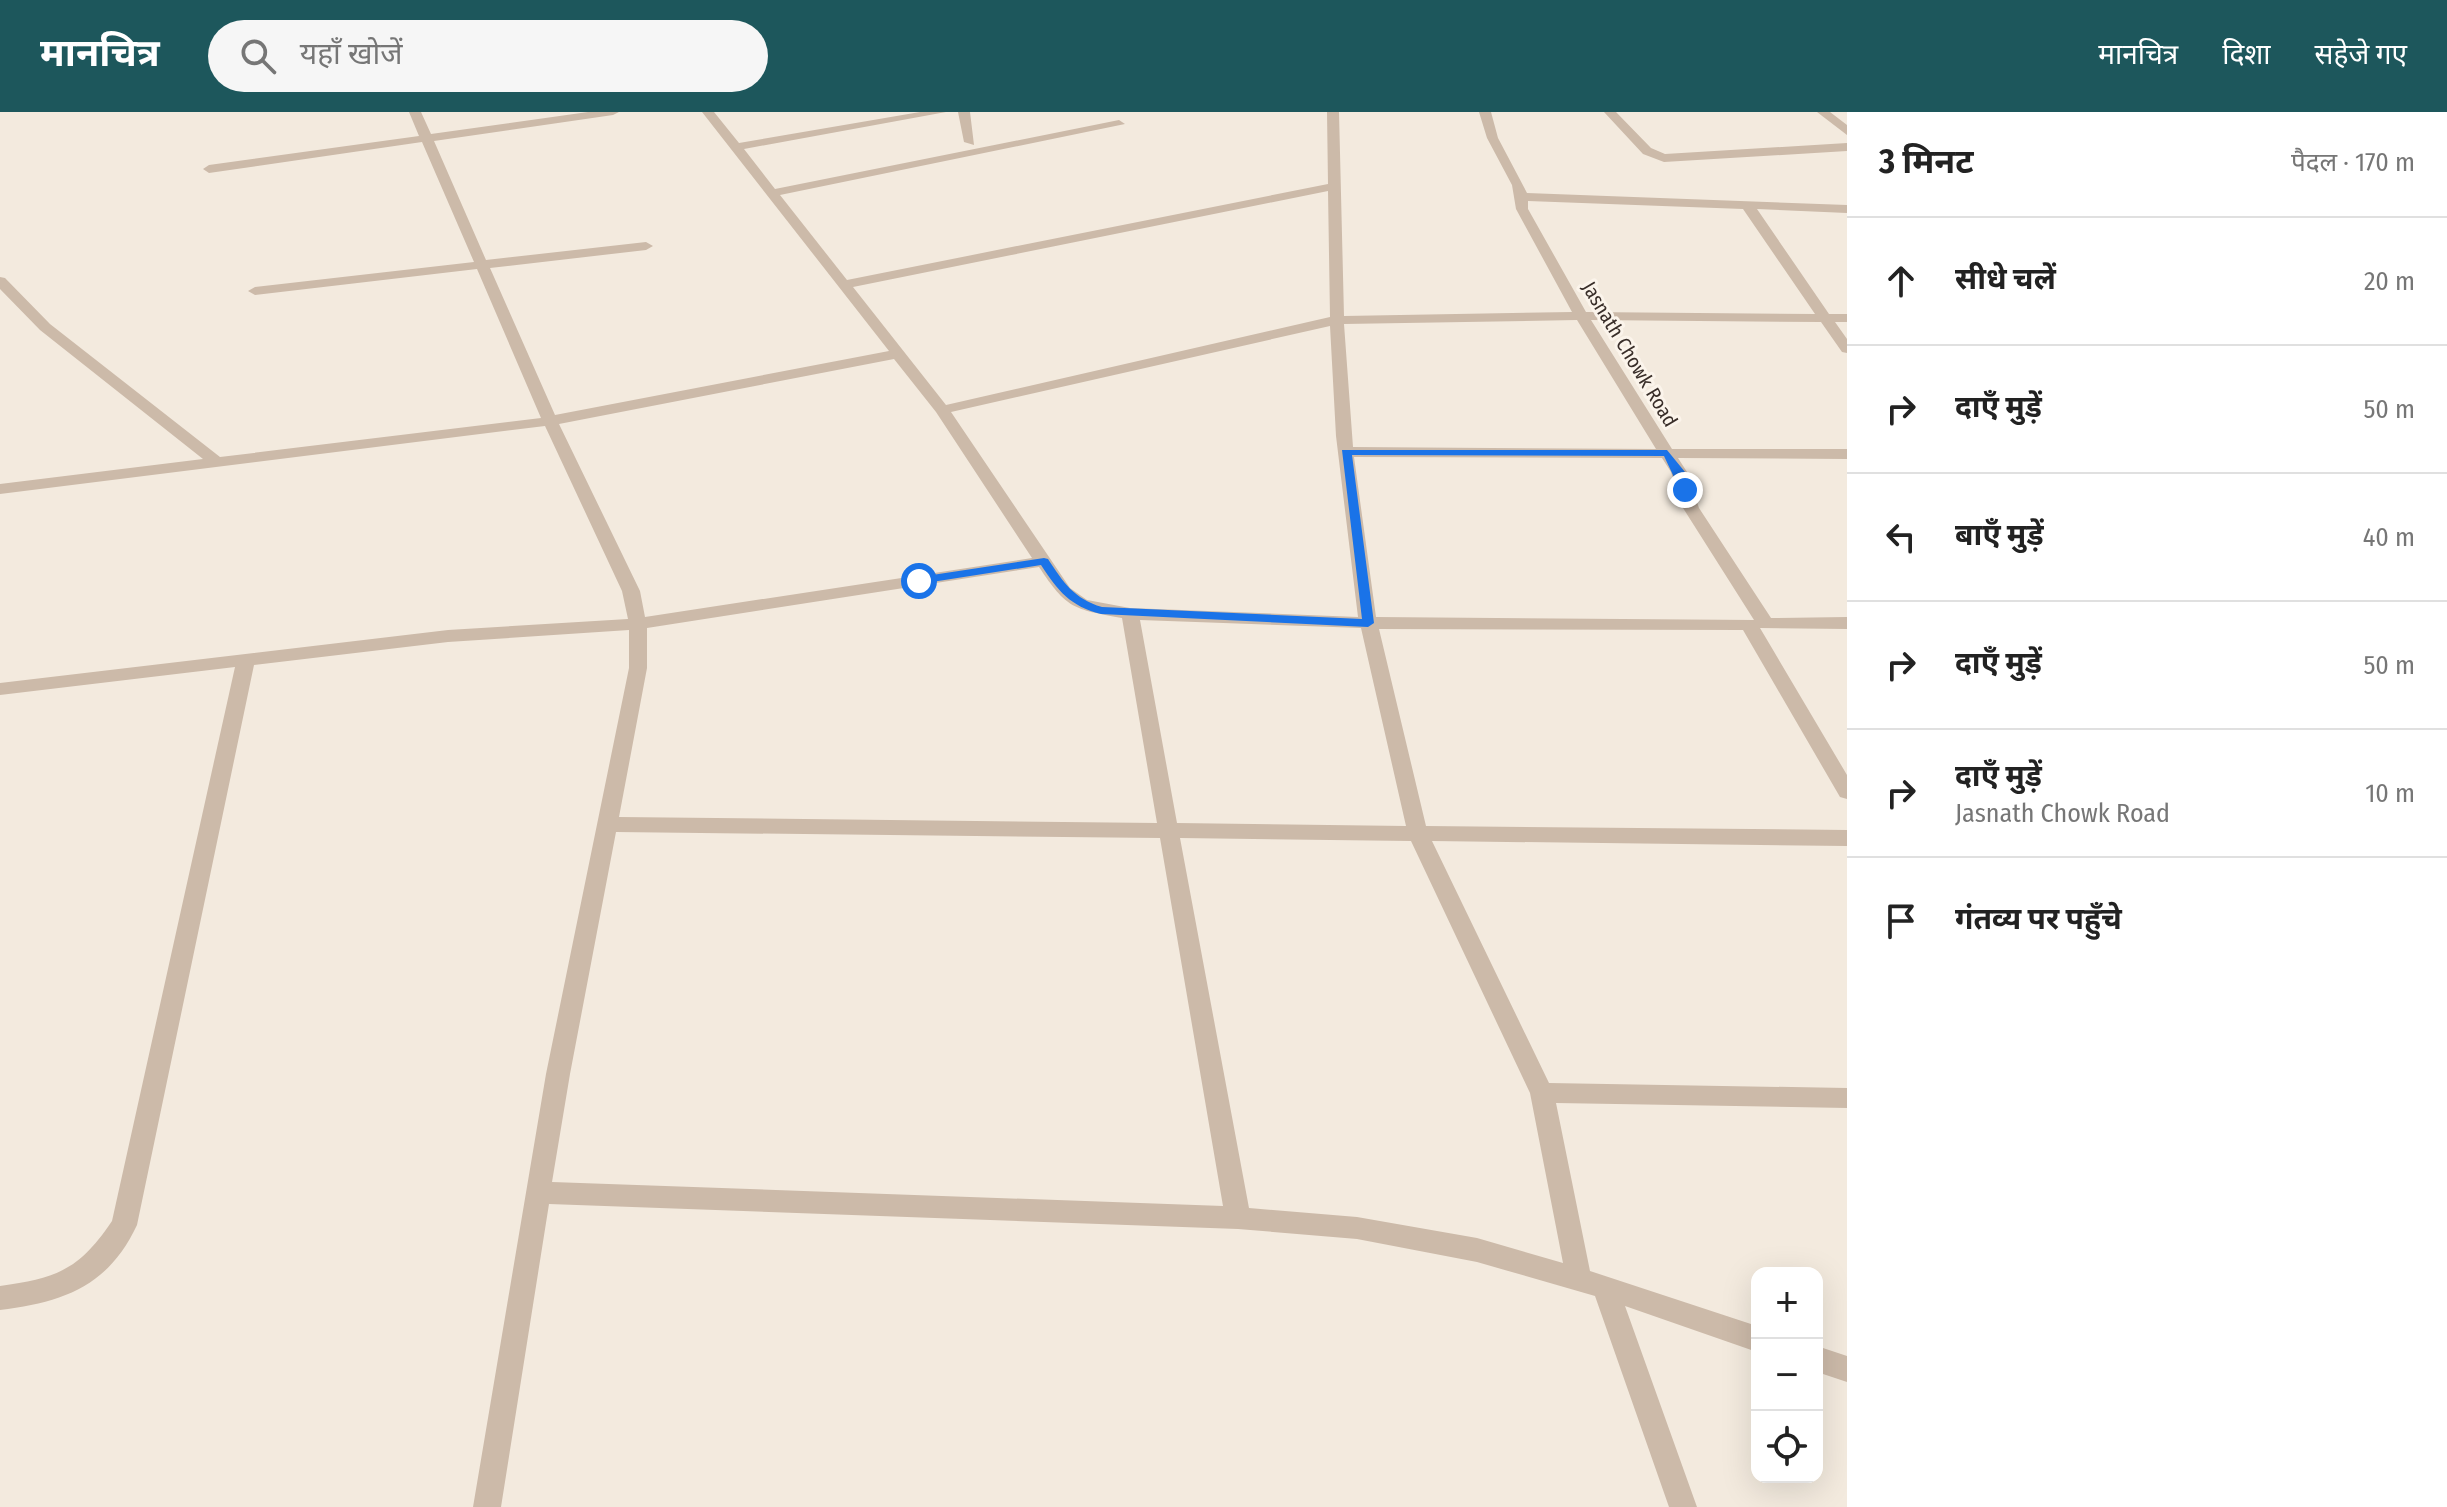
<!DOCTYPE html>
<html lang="hi">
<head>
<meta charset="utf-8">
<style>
	:root { --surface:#fff; --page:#f6f6f6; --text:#222; --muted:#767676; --line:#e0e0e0; --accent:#1d575c }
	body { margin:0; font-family:"Fira Sans Condensed","Noto Sans Devanagari",sans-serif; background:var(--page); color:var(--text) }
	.controls { position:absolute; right:24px; bottom:24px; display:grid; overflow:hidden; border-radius:16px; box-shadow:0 8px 32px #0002 }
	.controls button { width:72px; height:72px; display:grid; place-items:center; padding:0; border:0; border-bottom:2px solid var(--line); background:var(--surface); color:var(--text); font:40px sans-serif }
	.stop { position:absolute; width:24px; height:24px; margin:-18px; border:6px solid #1a73e8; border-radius:50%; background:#fff }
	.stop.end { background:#1a73e8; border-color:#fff; box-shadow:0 2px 8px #0008 }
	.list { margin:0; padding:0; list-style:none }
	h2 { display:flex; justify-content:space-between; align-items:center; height:104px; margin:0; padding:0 32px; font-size:34px }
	h2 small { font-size:26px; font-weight:400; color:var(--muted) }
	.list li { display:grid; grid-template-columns:52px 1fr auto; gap:24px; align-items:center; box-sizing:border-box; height:128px; padding:0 32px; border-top:2px solid var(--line) }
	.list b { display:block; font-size:30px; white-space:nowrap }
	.list p { margin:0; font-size:26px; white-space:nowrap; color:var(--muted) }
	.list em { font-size:26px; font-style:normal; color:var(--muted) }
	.icon { flex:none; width:44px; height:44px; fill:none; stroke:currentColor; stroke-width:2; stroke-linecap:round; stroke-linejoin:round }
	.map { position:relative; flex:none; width:1847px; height:1395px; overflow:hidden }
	header { display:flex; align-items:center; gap:48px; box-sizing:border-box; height:112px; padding:0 40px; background:var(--accent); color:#fff }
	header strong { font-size:38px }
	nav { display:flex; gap:44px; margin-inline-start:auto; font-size:28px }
	.search { width:560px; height:72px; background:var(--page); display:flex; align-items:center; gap:20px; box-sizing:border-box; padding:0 28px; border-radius:44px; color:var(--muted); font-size:30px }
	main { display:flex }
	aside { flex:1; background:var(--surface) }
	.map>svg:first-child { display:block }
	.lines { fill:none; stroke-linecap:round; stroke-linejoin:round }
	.minor { fill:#ccbaa9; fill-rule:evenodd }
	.route { fill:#1a73e8 }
	.labels { text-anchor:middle; stroke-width:6; stroke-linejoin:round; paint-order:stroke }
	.far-street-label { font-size:20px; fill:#392e29; stroke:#fbf4eb }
</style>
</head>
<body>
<header>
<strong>मानचित्र</strong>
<div class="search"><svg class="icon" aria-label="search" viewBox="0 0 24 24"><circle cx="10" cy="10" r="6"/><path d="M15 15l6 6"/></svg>यहाँ खोजें</div>
<nav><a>मानचित्र</a><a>दिशा</a><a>सहेजे गए</a></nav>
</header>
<main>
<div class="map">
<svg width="1847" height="1395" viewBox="0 0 1847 1395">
	<rect width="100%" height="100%" fill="#f3eade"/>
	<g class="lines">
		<path class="minor" d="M409,0H421L431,22L588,0H619L613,3L434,29L486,148L646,130L653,134L646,138L490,156L555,303L889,239L702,0H714L739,31L920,0H946L744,37L775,77L1119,8L1125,12L780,83L847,168L1328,72L1327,0H1339L1344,204L1572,200L1516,97L1512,73L1487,26L1479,0H1491L1498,26L1527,81L1847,93V101L1757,97L1829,202H1847V210H1835L1847,227V241L1842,240L1821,210L1591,208L1672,337H1847V347L1678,346L1687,360L1699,396L1771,506L1847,505V517L1760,516L1847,663V687L1840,685L1743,518L1379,517L1426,714L1847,718V734L1432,729L1549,971L1847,976V996L1556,991L1590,1159L1757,1214V1240L1625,1194L1697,1395H1669L1595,1184L1477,1150L1357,1127L1238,1117L549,1092L501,1395H473L546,962L629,556V518L448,530L254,553L137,1113C108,1175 63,1190 0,1198V1174C57,1166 79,1158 112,1109L235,555L0,583V571L448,518L628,507L622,479L545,314L0,382V372L203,347L40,218L0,177V165L5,166L50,212L220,345L541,306L477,157L255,183L248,179L255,175L474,150L422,30L209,61L203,57L209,53L419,24ZM1328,79L1330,205L946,293L853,175ZM1528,89L1743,97L1815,202L1586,200L1528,97ZM1577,208L1656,337L1353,335L1344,212ZM1330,214L1336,324L1358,505L1130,496L1087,488L1070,476L951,300ZM894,247L936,300L1032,446L645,505L640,479L559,312ZM1354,345L1662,346L1671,360L1683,396L1754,508L1376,505ZM1039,455C1067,497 1073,497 1122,506L1157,711L619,705L647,556V516ZM1140,508L1361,516L1406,714L1177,711ZM616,720L1160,726L1223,1094L552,1070L570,962ZM1180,726L1411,729L1530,981L1563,1151L1477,1126L1357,1105L1249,1096Z
			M958,0H970L974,33L964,30Z
			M1604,0H1616L1651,36L1665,42L1847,31V39L1664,50L1643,42Z
			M1817,0H1830L1847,13V23Z
			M1817,1234L1847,1244V1270L1817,1260Z"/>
	</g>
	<path class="route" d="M1342,338H1667L1685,360L1690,378L1681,380L1664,344L1352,343L1374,511L1368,515L1101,502C1070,494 1058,479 1041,453L919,472L913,469L919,465L1044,446L1048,447C1063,470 1074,487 1102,495L1362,507Z"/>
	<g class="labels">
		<g class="far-street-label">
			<text transform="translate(1630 242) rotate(59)" y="7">Jasnath Chowk Road</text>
		</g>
	</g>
</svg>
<div class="controls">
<button>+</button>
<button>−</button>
<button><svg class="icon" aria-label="locate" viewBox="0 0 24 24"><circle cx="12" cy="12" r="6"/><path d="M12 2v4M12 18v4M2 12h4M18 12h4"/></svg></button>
</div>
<div class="stop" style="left:919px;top:469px"></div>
<div class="stop end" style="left:1685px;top:378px"></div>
</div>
<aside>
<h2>3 मिनट<small>पैदल · 170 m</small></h2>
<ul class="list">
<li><svg class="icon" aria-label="ahead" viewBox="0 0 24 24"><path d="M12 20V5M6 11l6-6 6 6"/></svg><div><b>सीधे चलें</b></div><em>20 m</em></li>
<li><svg class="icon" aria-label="right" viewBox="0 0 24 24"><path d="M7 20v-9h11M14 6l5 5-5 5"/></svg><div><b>दाएँ मुड़ें</b></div><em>50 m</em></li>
<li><svg class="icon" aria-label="left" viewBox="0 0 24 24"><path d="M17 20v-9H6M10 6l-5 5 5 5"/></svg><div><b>बाएँ मुड़ें</b></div><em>40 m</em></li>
<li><svg class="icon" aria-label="right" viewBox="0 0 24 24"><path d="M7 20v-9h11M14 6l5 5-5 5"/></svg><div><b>दाएँ मुड़ें</b></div><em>50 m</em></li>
<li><svg class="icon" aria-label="right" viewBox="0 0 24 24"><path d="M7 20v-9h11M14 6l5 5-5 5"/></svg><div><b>दाएँ मुड़ें</b><p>Jasnath Chowk Road</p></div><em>10 m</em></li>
<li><svg class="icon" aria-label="arrive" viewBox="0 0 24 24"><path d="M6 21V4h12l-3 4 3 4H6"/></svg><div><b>गंतव्य पर पहुँचे</b></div></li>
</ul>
</aside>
</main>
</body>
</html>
